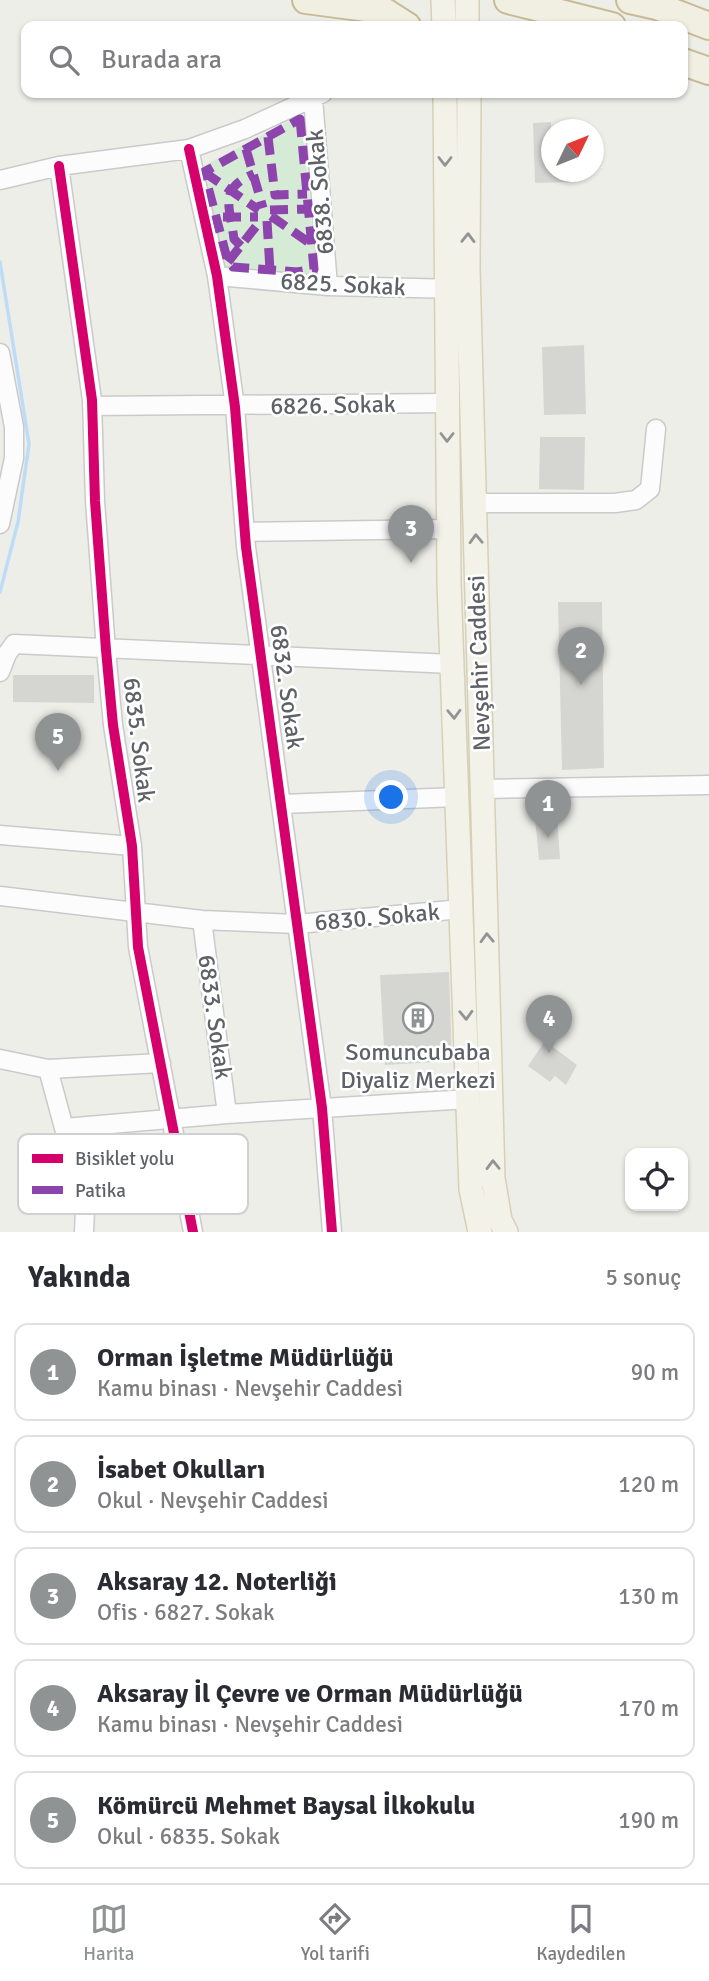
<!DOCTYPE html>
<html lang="tr">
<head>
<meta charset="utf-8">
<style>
	:root { --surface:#fff; --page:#f7f7f7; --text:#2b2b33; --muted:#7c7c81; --line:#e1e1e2; --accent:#909394 }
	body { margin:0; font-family:Signika,sans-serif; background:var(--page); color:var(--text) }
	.controls { position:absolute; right:21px; bottom:21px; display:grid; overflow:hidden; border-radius:14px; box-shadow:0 2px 5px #0004 }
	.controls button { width:63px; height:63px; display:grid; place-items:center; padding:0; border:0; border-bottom:2px solid var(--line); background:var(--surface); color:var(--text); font:35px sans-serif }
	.compass { position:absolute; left:541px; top:119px; width:63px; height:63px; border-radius:50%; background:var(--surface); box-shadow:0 2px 5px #0004; rotate:47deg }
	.you { position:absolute; left:392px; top:798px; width:24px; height:24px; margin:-18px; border:5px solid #fff; border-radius:50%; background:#1a73e8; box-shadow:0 0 0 10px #1a73e833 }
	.badge { display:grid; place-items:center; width:46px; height:46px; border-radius:50%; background:var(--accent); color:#fff; font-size:23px; font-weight:700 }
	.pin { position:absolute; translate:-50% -58px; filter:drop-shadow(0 2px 4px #0008) }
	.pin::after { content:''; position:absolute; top:37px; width:24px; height:21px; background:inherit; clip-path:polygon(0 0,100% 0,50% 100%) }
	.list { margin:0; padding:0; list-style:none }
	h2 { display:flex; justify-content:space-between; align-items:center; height:91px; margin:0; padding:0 28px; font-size:30px }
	h2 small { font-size:23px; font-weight:400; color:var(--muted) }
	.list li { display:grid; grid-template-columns:46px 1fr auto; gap:21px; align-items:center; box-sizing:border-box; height:98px; margin:0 14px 14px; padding:0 14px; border:2px solid var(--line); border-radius:14px }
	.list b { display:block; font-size:26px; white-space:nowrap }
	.list p { margin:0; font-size:23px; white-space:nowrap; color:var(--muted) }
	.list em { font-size:23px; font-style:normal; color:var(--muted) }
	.icon { flex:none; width:38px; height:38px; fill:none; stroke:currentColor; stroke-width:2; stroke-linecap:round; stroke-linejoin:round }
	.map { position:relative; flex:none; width:709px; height:1232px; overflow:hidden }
	.search { position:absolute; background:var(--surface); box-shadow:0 2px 5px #0004; left:21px; right:21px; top:21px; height:77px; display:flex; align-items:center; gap:18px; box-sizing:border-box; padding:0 24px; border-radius:14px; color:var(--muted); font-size:26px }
	.sheet { height:651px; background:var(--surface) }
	nav { display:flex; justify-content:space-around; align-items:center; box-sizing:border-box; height:98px; border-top:2px solid var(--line); background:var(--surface); font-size:19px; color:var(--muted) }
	nav a { display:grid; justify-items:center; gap:4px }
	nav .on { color:var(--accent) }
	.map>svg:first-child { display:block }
	.green { fill:#d6ebd5 }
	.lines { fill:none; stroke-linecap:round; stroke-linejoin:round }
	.stream { stroke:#bddcf8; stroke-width:3.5 }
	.building { fill:#d5d5d2 }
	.minor-casing { stroke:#cacaca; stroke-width:21 }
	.major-casing { stroke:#d6d0b6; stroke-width:26 }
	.highway-casing { stroke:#c7bb95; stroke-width:30 }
	.minor { stroke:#fcfcfc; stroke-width:18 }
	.major { stroke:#f3f2e9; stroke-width:23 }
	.highway { stroke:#f1eee2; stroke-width:26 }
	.quiet { stroke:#8e44ad; stroke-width:9; stroke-dasharray:18 9; stroke-linecap:butt }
	.cycleway-casing { stroke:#fff; stroke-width:15 }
	.cycleway { stroke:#d6006c; stroke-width:10 }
	.oneway { stroke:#929494 }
	.labels { text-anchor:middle; stroke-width:5; stroke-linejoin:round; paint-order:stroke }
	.street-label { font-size:24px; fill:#5e6267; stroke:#fff }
	.poi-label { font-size:24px; fill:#5e6267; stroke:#fff }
	.key { fill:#fff; stroke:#cfd0d1; stroke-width:2 }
	.key-label { font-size:19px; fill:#5e6267 }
</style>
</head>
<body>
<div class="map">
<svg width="709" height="1232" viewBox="0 0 709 1232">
	<rect width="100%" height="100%" fill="#eeeee9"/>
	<path class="green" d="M301,115L317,275L234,272L224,264L201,176L203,166Z"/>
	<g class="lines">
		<path class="stream" d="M0,262L29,444L18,522L0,592"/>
	</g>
	<path class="building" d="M551,122V172H572L573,182L535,183L533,123Z
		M584,345L586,414L544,415L542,347Z
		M540,437H585L584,490L539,489Z
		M558,602H602L604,768L562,770Z
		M13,675H94V703L13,702Z
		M557,816L560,859L539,860L535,818Z
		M449,972L452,1061L385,1065L380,975Z
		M545,1041L577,1065L566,1085L555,1076L550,1082L528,1066Z"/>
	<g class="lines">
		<g class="minor-casing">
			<path id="minor" d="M313,98L328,286
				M189,149L217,276L235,407L246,547L322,1108L332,1232
				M59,166L92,400L95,501L106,650L113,725L132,846L138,947L193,1232
				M0,180L59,166L189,149L245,129L323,93
				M217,276L328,286L458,289
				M0,353L14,427V458L0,524
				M92,406L447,403
				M475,503H615L636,500L650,489L656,429
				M245,532L448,529
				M0,672L7,654L14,644L452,664
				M483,789L709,785
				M282,804L457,797
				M0,835L132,846
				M0,896L202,920L297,924L462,909
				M202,920L227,1114
				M0,1059L48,1069L64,1128L227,1114L469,1099
				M48,1069L161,1063
				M64,1128L85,1209L84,1232"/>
		</g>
		<g class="major-casing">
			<path id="major" d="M443,0L444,26
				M467,0V26
				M445,93L449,583L471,1189L480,1232
				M469,93L468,269L493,1178L500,1220L506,1232"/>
		</g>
		<g class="highway-casing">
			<path id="highway" d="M306,0L382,10L407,26
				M508,0L612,26
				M630,0L657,6L709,26
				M683,62L709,71"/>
		</g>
		<use href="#minor" class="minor"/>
		<use href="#major" class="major"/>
		<use href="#highway" class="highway"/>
		<path class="quiet" d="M300,119L314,269L297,272L233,267L228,262L204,172Z
			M268,137L275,195L307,194
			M246,149L263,208
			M204,172L259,210
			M270,210L308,209
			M271,216L311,244
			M223,217H258
			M267,221L270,270
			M241,246L234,239C230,207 218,188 254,174
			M228,262L261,220"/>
		<g class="cycleway-casing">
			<path id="cycleway" d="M189,149L217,276L235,407L246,547L322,1108L332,1232
				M59,166L92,400L95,501L106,650L113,725L132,846L138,947L193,1232"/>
		</g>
		<use href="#cycleway" class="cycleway"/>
	</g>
	<defs><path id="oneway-chevron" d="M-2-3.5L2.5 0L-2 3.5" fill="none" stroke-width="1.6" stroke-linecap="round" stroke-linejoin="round" transform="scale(1.75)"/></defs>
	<g class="oneway">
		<use href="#oneway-chevron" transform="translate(445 161) rotate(90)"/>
		<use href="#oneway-chevron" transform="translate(468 238) rotate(-89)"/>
		<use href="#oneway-chevron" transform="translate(447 437) rotate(90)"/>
		<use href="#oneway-chevron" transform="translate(476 539) rotate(-92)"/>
		<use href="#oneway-chevron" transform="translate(454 714) rotate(88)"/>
		<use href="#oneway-chevron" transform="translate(487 938) rotate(-92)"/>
		<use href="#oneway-chevron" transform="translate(466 1015) rotate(88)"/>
		<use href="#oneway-chevron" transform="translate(493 1165) rotate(-91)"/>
	</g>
	<defs>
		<g id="building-ring" transform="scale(1.575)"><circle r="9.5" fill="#fff" stroke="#909394" stroke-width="1.5"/><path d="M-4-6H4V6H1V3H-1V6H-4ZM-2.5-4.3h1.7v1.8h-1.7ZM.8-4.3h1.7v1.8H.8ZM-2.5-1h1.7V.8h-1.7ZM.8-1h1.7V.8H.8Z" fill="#909394"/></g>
	</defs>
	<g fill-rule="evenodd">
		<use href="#building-ring" x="418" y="1018"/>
	</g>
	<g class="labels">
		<g class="street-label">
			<text transform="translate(320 192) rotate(-95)" y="8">6838. Sokak</text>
			<text transform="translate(343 284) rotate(3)" y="8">6825. Sokak</text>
			<text transform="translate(333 405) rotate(-1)" y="8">6826. Sokak</text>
			<text transform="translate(479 663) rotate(-92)" y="8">Nevşehir Caddesi</text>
			<text transform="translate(287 687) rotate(82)" y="8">6832. Sokak</text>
			<text transform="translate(139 740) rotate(83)" y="8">6835. Sokak</text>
			<text transform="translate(377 917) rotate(-5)" y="8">6830. Sokak</text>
			<text transform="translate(215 1017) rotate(82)" y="8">6833. Sokak</text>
		</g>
		<g class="poi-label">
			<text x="418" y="1060">Somuncubaba<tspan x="418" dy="28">Diyaliz Merkezi</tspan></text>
		</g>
	</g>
	<rect x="18" y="1134" width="230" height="80" rx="10" class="key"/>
	<rect x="32" y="1154" width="31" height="9" fill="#d6006c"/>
	<rect x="32" y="1186" width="31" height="8" fill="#8e44ad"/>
	<g class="key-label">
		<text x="75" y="1165">Bisiklet yolu</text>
		<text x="75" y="1197">Patika</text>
	</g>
</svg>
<div class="controls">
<button><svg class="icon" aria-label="locate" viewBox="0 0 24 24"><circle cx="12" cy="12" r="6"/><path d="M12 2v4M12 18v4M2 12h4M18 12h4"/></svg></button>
</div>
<svg class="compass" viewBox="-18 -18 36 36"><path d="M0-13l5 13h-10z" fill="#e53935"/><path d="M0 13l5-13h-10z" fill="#7c7c81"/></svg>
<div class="you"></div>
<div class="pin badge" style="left:548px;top:838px">1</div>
<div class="pin badge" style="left:581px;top:685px">2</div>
<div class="pin badge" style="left:411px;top:563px">3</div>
<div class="pin badge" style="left:549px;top:1053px">4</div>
<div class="pin badge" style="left:58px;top:771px">5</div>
<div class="search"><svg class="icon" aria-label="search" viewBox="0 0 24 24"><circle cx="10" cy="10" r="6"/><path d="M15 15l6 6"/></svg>Burada ara</div>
</div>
<section class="sheet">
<h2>Yakında<small>5 sonuç</small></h2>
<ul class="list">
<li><span class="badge">1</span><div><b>Orman İşletme Müdürlüğü</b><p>Kamu binası · Nevşehir Caddesi</p></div><em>90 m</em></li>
<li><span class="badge">2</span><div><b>İsabet Okulları</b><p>Okul · Nevşehir Caddesi</p></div><em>120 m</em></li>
<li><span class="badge">3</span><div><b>Aksaray 12. Noterliği</b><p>Ofis · 6827. Sokak</p></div><em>130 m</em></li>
<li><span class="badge">4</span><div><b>Aksaray İl Çevre ve Orman Müdürlüğü</b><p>Kamu binası · Nevşehir Caddesi</p></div><em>170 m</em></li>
<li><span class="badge">5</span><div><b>Kömürcü Mehmet Baysal İlkokulu</b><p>Okul · 6835. Sokak</p></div><em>190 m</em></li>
</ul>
</section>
<nav>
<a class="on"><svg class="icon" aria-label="map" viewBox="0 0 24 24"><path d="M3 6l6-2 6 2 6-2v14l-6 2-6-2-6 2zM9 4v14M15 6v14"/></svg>Harita</a>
<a><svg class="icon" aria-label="directions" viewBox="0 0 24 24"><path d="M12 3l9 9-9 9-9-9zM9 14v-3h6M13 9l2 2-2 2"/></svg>Yol tarifi</a>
<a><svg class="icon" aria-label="saved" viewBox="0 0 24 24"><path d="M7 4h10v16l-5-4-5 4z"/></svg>Kaydedilen</a>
</nav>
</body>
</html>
